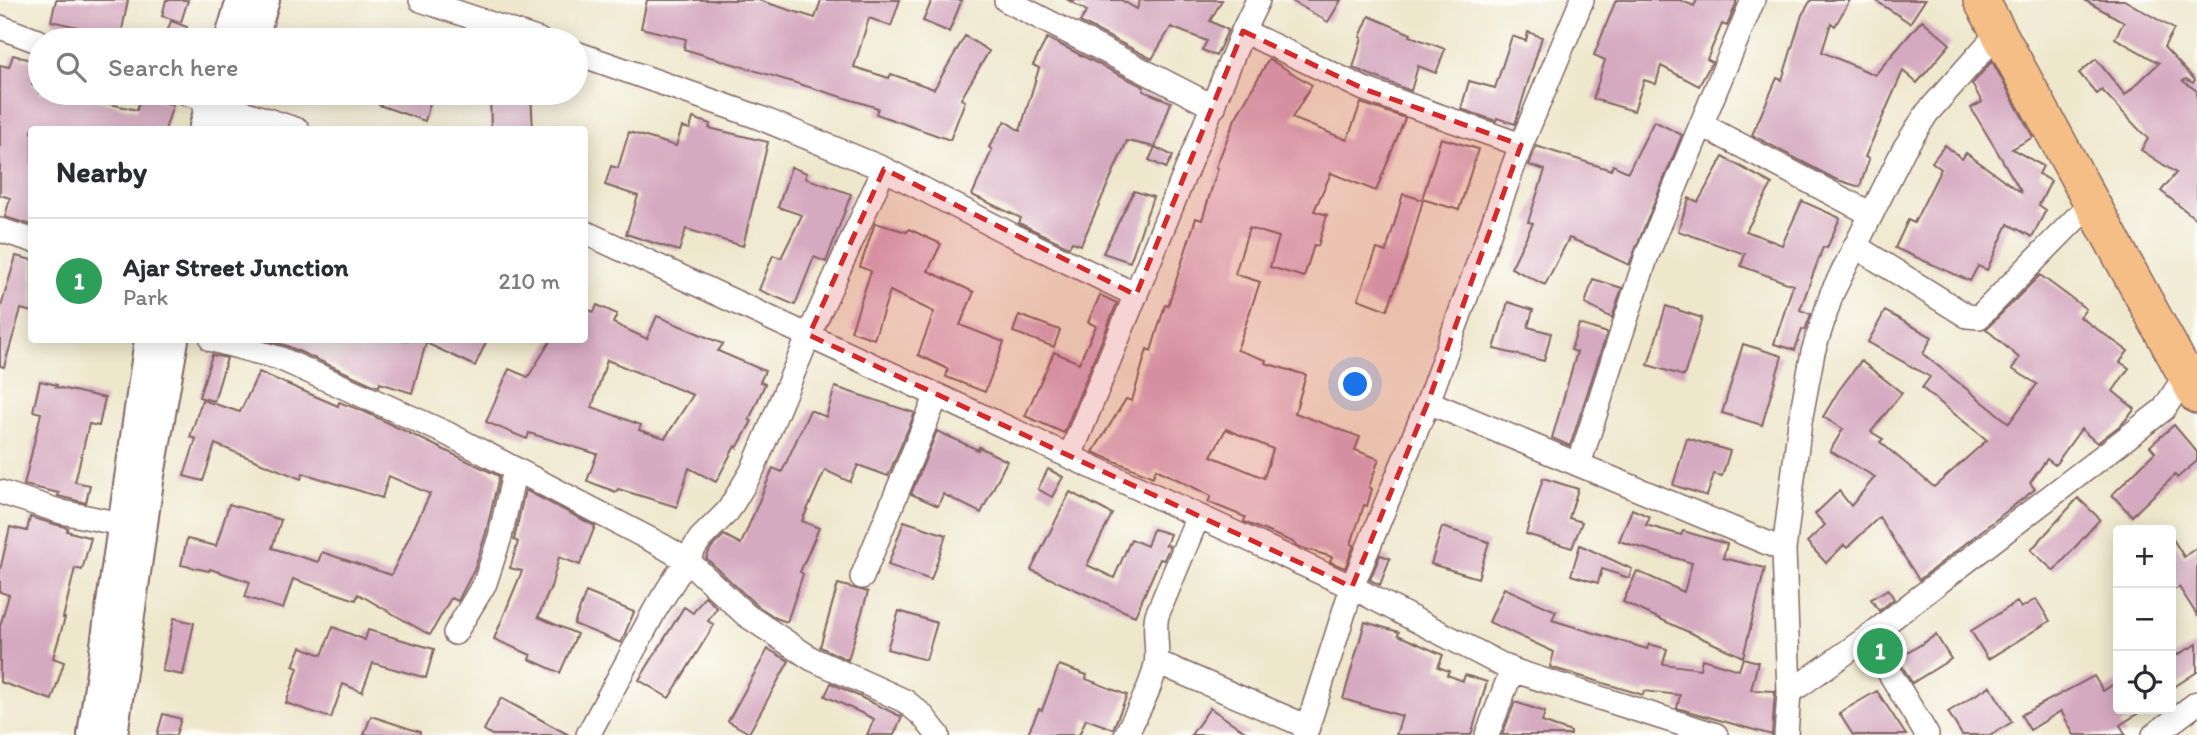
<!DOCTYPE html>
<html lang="en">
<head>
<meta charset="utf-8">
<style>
	:root { --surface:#fff; --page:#f2f2f3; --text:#2b2b33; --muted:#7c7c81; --line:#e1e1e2; --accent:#2563eb }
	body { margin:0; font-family:Itim,sans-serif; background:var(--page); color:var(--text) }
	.controls { position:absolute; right:21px; bottom:21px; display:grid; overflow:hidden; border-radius:7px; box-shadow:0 4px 18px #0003 }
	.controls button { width:63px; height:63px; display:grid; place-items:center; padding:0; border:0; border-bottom:2px solid var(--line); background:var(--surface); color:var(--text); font:35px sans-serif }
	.you { position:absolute; left:1356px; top:385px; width:24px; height:24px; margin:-18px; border:5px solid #fff; border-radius:50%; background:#1a73e8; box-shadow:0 0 0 10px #1a73e833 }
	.badge { display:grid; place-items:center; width:46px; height:46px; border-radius:50%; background:var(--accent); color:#fff; font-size:23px; font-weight:700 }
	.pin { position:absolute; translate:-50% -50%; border:4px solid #fff; box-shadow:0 2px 7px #0006 }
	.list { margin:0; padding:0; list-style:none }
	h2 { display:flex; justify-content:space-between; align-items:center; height:91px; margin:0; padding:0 28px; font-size:30px }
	h2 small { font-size:23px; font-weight:400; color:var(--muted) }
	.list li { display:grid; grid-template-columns:46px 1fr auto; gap:21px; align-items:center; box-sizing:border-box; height:126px; padding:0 28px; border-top:2px solid var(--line) }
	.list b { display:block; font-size:26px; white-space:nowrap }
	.list p { margin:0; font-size:23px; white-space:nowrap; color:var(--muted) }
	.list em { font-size:23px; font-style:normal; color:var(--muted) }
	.icon { flex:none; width:38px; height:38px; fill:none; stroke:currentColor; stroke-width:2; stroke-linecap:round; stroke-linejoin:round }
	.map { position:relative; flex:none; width:2197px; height:735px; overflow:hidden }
	.search { position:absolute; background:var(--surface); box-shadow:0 4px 18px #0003; left:28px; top:28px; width:560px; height:77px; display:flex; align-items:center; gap:18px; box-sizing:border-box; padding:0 24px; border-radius:38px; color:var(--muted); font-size:26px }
	.panel { position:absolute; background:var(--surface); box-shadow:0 4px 18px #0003; left:28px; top:126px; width:560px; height:217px; border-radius:7px }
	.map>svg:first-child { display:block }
	.building { fill:#d5a9c0; fill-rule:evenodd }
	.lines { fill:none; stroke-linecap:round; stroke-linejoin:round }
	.minor-casing { stroke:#836563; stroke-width:26 }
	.tertiary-casing { stroke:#836563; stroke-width:32 }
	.primary-casing { stroke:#836563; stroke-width:38 }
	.minor { stroke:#fff; stroke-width:23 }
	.tertiary { stroke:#fff; stroke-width:28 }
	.primary { stroke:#f6be87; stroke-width:35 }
	.marked { fill:#d62828; fill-opacity:0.2; stroke:#d62828; stroke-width:5; stroke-dasharray:14 9; stroke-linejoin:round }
</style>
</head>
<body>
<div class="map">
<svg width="2197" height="735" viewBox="0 0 2197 735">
	<rect width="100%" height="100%" fill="#fdfcf7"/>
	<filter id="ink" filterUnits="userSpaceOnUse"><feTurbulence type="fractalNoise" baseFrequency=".0143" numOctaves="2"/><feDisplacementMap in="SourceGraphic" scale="14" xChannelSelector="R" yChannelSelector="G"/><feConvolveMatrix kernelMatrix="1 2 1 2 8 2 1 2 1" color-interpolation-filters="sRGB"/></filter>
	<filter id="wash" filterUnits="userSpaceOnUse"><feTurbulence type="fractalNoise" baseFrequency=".00686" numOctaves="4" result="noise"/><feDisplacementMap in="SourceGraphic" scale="28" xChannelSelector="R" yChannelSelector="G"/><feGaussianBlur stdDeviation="1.57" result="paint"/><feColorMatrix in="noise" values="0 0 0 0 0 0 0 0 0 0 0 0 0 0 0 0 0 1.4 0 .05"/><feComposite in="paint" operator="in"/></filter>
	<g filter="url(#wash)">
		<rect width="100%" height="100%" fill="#eee7cc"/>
		<g id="blocks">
			<path class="building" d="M56,0H128L120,40H97L100,32L51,21Z
				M166,0H188L181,22L162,16Z
				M647,0H758L815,18L821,0H900L891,26L869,18L854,67L889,78L891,74L934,89L965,36L989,51L961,99L965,101L950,140L876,114L878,108L684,49L686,39L641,28Z
				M932,0H962L949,32L923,21Z
				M1068,0H1121L1137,9L1140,0H1222L1210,21L1228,30L1216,56L1202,50L1207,41L1171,27L1152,59L1080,22L1087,11Z
				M1290,0H1341L1328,22Z
				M1616,0H1680L1694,6L1697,0H1736V4L1727,26L1722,24L1707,59L1712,62L1699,86L1661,66L1656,84L1644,80L1634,111L1593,99L1605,60L1594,55Z
				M1811,0H1850L1835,26L1831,23L1822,52L1875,75L1922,20L1950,44L1917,83L1903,71L1865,157L1869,159L1860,187L1835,179L1752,135L1777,78L1782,80L1802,15Z
				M1875,0H1925L1910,23Z
				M2084,0H2124L2174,29L2164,47L2195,80L2193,83L2186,79L2183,81L2197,91V220L2161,191L2176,173L2141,150L2148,139L2102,90L2097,94L2079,73L2096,59L2125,95L2159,63L2115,38L2124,22Z
				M1369,16L1411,34L1410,36L1445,49L1436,73L1418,66L1411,91L1353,68L1362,38L1360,37Z
				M171,21L187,27L182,40H164Z
				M1528,32L1542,37L1515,124L1497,118L1496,121L1461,109L1469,81L1495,88L1512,36L1526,41Z
				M1047,38L1144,87L1143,91L1171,102L1155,147L1127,141L1081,245L1072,242L1069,247L1019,223L1021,218L972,195L992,150L989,147L1005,121L1020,131L1039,68L1033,65Z
				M13,55L34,61L32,85L40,88L39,93H62L137,110L141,95L173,105L165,130H32V225L5,217L10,198L0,195V65L9,67Z
				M1269,59L1312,85L1292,118L1347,140L1361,103L1405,118L1376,191L1331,173L1314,211L1327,215L1318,246L1314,245L1304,277L1270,267L1279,237L1249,228L1235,274L1260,282L1237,350L1266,360L1265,363L1306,375L1295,413L1360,437L1355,450L1379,459L1369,487L1372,489L1367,506L1364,505L1351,544L1354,545L1345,568L1330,562L1332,557L1296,546L1293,542L1244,522L1245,517L1208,502L1211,496L1156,469L1153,477L1093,452L1126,399L1132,401L1147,349L1151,351L1165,305L1168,306L1196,218L1202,220L1218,168L1216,167L1235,119ZM1226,429L1273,449L1264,478L1211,456Z
				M1992,61L2033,137L2012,149L2043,166L2039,174L2051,181L2039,205L2046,210L2032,237L2008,224L1987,270L1978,266L1970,281L1895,248L1908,220L1914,223L1941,169L1932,162L1945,145L1962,159L1966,153L2022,193L1971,108L1982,102L1972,84Z
				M382,93H433L425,121L379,105Z
				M531,93L533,130H491L490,95Z
				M693,118L710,124L709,128L768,142L743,246L686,229L679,251L626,234L638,196L605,185L611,166L618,168L629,132L676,146L682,127L690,129Z
				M1654,121L1682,135L1629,265L1597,250V249L1569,238L1545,285L1511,268L1533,223L1528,222L1545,170L1529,165L1536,146L1611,170L1613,165L1628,172Z
				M1441,138L1478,149L1459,210L1422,199Z
				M1155,147L1173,156L1166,168L1149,160Z
				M1723,157L1772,184L1746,231L1782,245L1802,201L1840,218L1827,248L1823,247L1800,310L1811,314L1805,330L1802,329L1795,350L1774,344L1793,285L1741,266L1745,254L1678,231L1689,198L1698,202Z
				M791,167L807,173L805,178L851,194L826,262L814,257L795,305L759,290L773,255L781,258L802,215L778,207Z
				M1134,191L1153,197L1130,262L1103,253Z
				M1403,194L1423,200L1406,260L1387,310L1358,299L1377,249L1386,252Z
				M875,223L907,232L909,229L941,244L928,271L974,292L960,325L1004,342L985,392L946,377L948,369L918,355L934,312L890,291L874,339L851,331L871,271L860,267Z
				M16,256L32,260V312L21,309L4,367L0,366V310Z
				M2040,275L2086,309L2080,317L2128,351L2120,362L2129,368L2113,391L2135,409L2122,424L2097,443L2081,429L2055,465L2047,459L2030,483L2035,489L1919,580L1879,517L1847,548L1844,545L1826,563L1807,542L1825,525L1815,514L1839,491L1851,506L1875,477L1830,451L1843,429L1823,417L1839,390L1861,361L1902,393L1871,432L1883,439L1880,442L1934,487L1987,440L1922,388L1930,377L1868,342L1885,311L1932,337L1923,354L2009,423L2037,384L2012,369L2019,358L1986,329Z
				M1593,279L1622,288L1612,318L1585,304Z
				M1100,295L1117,303L1064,433L1025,416L1054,352L1079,363L1096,326L1088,322Z
				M1508,302L1533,310L1528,327L1551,333L1544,361L1494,349Z
				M597,305L617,314L613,323L647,339L657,316L723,344L718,351L765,371L760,382L765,384L749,420L752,421L737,448L735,446L716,482L689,468L677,507L618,489L616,492L587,481L597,454L529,433L527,439L486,422L509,369L528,377L551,340H584V308L594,312ZM607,360L693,395L665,438L639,430L641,425L592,407Z
				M1666,306L1702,318L1684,376L1648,365Z
				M1019,315L1060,330L1054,347L1013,332Z
				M1579,324L1607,333L1570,446L1552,438L1577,352L1571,350Z
				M264,340H487L475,366L426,343L412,393L380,383L379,387L371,384L285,345Z
				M1743,344L1782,356L1762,425L1722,413Z
				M212,355L227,358L214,401L199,397Z
				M259,372L338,406L339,402L363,411L499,476L486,533L474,570L458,601L451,598L430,635L358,594L356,600L293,579L283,609L245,597L250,582L210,569L209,571L181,565L187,539L216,546L229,504L281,520L272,548L318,562L322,552L391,575L430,494L389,476L382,498L303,473L301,479L215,444L203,481L184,476L196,439L190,437L202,400L240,412Z
				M40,381L57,385L56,387L105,398L99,426L89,424L75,482L90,485L86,503L58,496L59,493L24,485L41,413L33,411Z
				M835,387L915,413L888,476L858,465L850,482L825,470L802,521L819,528L800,572L803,574L787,622L776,618L755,604L706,558L711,548L724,535L741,544L773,468L782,472L810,410L826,417Z
				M2174,425L2197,452V461L2177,478L2175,475L2132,516L2112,495L2155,452L2150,446Z
				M937,431L978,450L979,447L1007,461L981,513L943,494L938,506L911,494Z
				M1687,438L1730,451L1722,476L1714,474L1707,496L1673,485Z
				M1048,469L1063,477L1052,497L1038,489Z
				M1543,478L1578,489L1569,518L1582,522L1572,548L1526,534Z
				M525,490L595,526L580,565L559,557L551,587L538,617L577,634L560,673L529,659L531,655L494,639L522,571L510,568L518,542L514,540Z
				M1070,492L1112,514L1087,565L1114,578L1131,539L1147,546L1153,529L1170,534L1166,545L1170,546L1164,560L1160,559L1135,616L1031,570Z
				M2078,498L2100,519L2054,571L2031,550Z
				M1632,509L1650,517L1646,525L1681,535L1683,531L1727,544L1723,558L1765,568L1743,657L1623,602L1637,571L1684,592L1692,563L1619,541Z
				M30,517L68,528L67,531L91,538L82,570L75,568L63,618H65L53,658L64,662L52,700L0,682V626L9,595L0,592V570L10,527L27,531Z
				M904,521L946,535L931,580L888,565Z
				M1442,527L1489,542L1478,578L1431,564Z
				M2171,536L2184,557L2197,547V615L2179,587L2171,592Z
				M1580,545L1632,569L1629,578L1602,569L1598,583L1571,575Z
				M1380,555L1390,558L1380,585L1370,580Z
				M838,584L868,592L848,660L820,647Z
				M1504,588L1556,611L1552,620L1647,649L1649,644L1667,649L1663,664L1700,669L1702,659L1739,670L1743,658L1758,662L1751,690L1775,691L1772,735L1677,708L1680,695L1644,691L1643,695L1550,667L1554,652L1489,622Z
				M1888,589L1894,599L1879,611L1871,599Z
				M586,592L634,612L621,643L574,624Z
				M705,596L717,608L708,621L714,625L669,698L639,680L684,607L693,613Z
				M2036,599L2050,621L1988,659L1971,631L2017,602L2021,608Z
				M899,611L937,623L926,660L887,649Z
				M174,618L194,623L183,675L162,671Z
				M1365,622L1399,632L1398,635L1443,655L1438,667L1449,671L1447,675L1463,681L1465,675L1487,682L1471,735H1396L1402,716L1343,699Z
				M333,627L365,640L368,630L434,649L426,678L373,663L362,692L343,684L331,718L286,703L298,668L293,666L301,647L322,655Z
				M1936,635L1951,659L1912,683L1898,659Z
				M2197,644V672L2171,689V658Z
				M768,649L789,661L749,733L728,721Z
				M1059,665L1087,675L1086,679L1127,695L1113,729L1086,719L1079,735H1027L1039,709L1042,710Z
				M2094,676L2103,691L2118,681V709H2145L2120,725L2126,735H2074L2061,711L2030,730L2021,715Z
				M831,683L902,717L894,735H867L874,719L825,696Z
				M1990,686L2012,722L1991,735H1962L1948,712Z
				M1877,691L1906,735H1853L1839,713Z
				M501,698L569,735H492L484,730Z
				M1515,702L1545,712L1542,722L1571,732V735H1502Z
				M1210,708L1250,735H1191Z
				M163,714L181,719L176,735H157Z
				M371,716L420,732V735H364Z"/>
		</g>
	</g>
	<g filter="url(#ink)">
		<use href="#blocks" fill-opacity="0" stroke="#836563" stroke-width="2"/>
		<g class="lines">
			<g class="minor-casing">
				<path id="minor" d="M421,0L539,40
					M1006,0L1214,107
					M0,27L40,42
					M1243,31L1364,89L1521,145
					M576,53L758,117L884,169L1010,234L1136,295
					M186,93L298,130
					M1702,125L1871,214
					M0,230L32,240
					M584,232L1352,587L1512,670L1716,735
					M1855,246L1967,316L1979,317L2092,202
					M212,340L279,358L446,433L661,545L688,561L746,615L812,659L905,701L922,715L938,735
					M1428,402L1784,550
					M1070,456L1243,31L1258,0
					M1579,464L1647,255L1753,0
					M0,492L62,512L121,524
					M862,577L937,395
					M455,633L485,583L500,537L515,469
					M1868,637L1927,735
					M1157,662L1308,727
					M1789,693L1868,637L2164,409L2185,376L2194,367
					M588,735L655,610L700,539L728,511L752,471L809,335L884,169
					M1126,735C1137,712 1151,689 1156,664C1159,648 1153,632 1157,615L1198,516
					M1305,735L1352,587L1428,402L1521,145L1582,0
					M1487,735L1512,670
					M1786,735L1789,693L1784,550L1800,422L1813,352L1832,293L1904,149L1927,113L1999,32
					M2154,735L2197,703"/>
			</g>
			<g class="tertiary-casing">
				<path id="tertiary" d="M229,40L241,0
					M253,40L265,0
					M203,130L213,93
					M225,130L236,93
					M92,735L149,340
					M113,735L149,481L174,340"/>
			</g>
			<g class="primary-casing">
				<path id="primary" d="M1981,0L2197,396"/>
			</g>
			<use href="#minor" class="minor"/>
			<use href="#tertiary" class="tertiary"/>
			<use href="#primary" class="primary"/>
		</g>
	</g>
	<path class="marked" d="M1243,31L1364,89L1521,145L1428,402L1352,587L809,335L884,169L1136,295Z"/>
</svg>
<div class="controls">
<button>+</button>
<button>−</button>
<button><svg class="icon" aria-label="locate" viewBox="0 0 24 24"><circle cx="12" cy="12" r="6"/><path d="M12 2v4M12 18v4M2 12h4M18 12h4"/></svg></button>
</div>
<div class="you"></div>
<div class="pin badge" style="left:1880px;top:651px;background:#2e9e5b">1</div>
<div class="search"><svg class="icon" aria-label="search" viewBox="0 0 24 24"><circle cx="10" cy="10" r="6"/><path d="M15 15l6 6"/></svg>Search here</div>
<section class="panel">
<h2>Nearby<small></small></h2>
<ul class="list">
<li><span class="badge" style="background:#2e9e5b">1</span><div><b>Ajar Street Junction</b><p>Park</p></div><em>210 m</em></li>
</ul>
</section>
</div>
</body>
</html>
